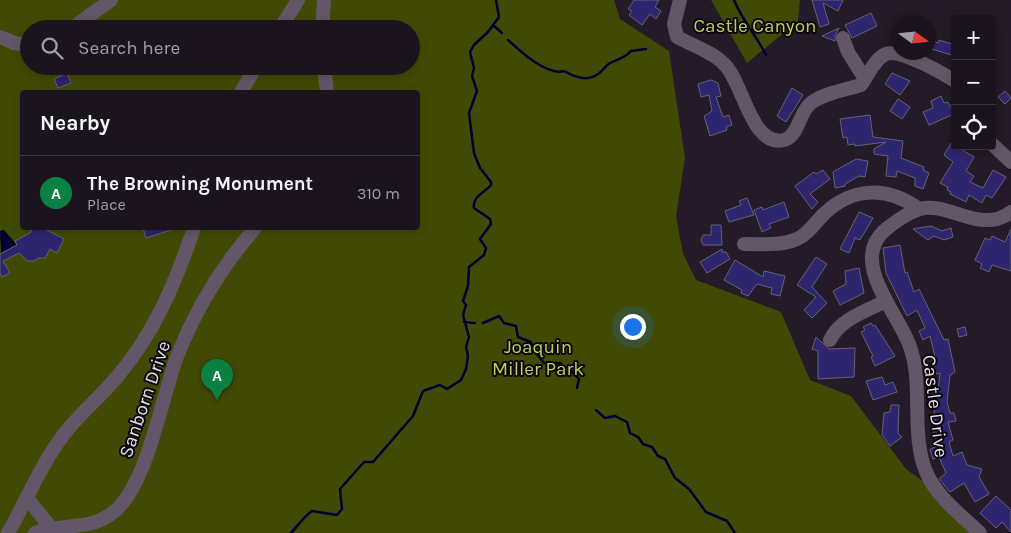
<!DOCTYPE html>
<html lang="en">
<head>
<meta charset="utf-8">
<style>
	:root { --surface:#1b141e; --page:#241d27; --text:#f1f3f6; --muted:#a09ea4; --line:#39333c; --accent:#0b8043 }
	body { margin:0; font-family:Karla,sans-serif; background:var(--page); color:var(--text) }
	.controls { position:absolute; right:15px; top:15px; display:grid; overflow:hidden; border-radius:5px; box-shadow:0 2px 8px #0003 }
	.controls button { width:45px; height:45px; display:grid; place-items:center; padding:0; border:0; border-bottom:1px solid var(--line); background:var(--surface); color:var(--text); font:25px sans-serif }
	.compass { position:absolute; left:891px; top:15px; width:45px; height:45px; border-radius:50%; background:var(--surface); box-shadow:0 2px 8px #0003; rotate:105deg }
	.you { position:absolute; left:632px; top:326px; width:18px; height:18px; margin:-12px; border:4px solid #fff; border-radius:50%; background:#1a73e8; box-shadow:0 0 0 8px #1a73e833 }
	.badge { display:grid; place-items:center; width:32px; height:32px; border-radius:50%; background:var(--accent); color:#fff; font-size:16px; font-weight:700 }
	.pin { position:absolute; translate:-50% -41px; filter:drop-shadow(0 1px 2px #0008) }
	.pin::after { content:''; position:absolute; top:26px; width:18px; height:15px; background:inherit; clip-path:polygon(0 0,100% 0,50% 100%) }
	.list { margin:0; padding:0; list-style:none }
	h2 { display:flex; justify-content:space-between; align-items:center; height:65px; margin:0; padding:0 20px; font-size:21px }
	h2 small { font-size:16px; font-weight:400; color:var(--muted) }
	.list li { display:grid; grid-template-columns:32px 1fr auto; gap:15px; align-items:center; box-sizing:border-box; height:75px; padding:0 20px; border-top:1px solid var(--line) }
	.list b { display:block; font-size:19px; white-space:nowrap }
	.list p { margin:0; font-size:16px; white-space:nowrap; color:var(--muted) }
	.list em { font-size:16px; font-style:normal; color:var(--muted) }
	.icon { flex:none; width:28px; height:28px; fill:none; stroke:currentColor; stroke-width:2; stroke-linecap:round; stroke-linejoin:round }
	.map { position:relative; flex:none; width:1011px; height:533px; overflow:hidden }
	.search { position:absolute; background:var(--surface); box-shadow:0 2px 8px #0003; left:20px; top:20px; width:400px; height:55px; display:flex; align-items:center; gap:12px; box-sizing:border-box; padding:0 18px; border-radius:28px; color:var(--muted); font-size:19px }
	.panel { position:absolute; background:var(--surface); box-shadow:0 2px 8px #0003; left:20px; top:90px; width:400px; height:140px; border-radius:5px }
	.map>svg:first-child { display:block }
	.green { fill:#414a04; fill-rule:evenodd }
	.water { fill:#000130 }
	.lines { fill:none; stroke-linecap:round; stroke-linejoin:round }
	.stream { stroke:#000130; stroke-width:2.5 }
	.building { fill:#2d256d; stroke:#626377 }
	.minor { stroke:#635668; stroke-width:14 }
	.labels { text-anchor:middle; stroke-width:4; stroke-linejoin:round; paint-order:stroke }
	.park-label { font-size:19px; fill:#bdd156; stroke:#0b070d }
	.street-label { font-size:19px; fill:#e4dde7; stroke:#0b070d }
</style>
</head>
<body>
<div class="map">
<svg width="1011" height="533" viewBox="0 0 1011 533">
	<rect width="100%" height="100%" fill="#241a28"/>
	<path class="green" d="M0,0H614L620,19L669,51L685,158L676,216L683,254L696,280L781,312L810,380L851,396L906,469L939,493L980,533H0ZM29,29H411V66H29ZM22,92H418V228H22Z
		M711,0H800L798,21L747,63Z"/>
	<path class="water" d="M4,230L17,245L1,253L0,231Z"/>
	<g class="lines">
		<path class="stream" d="M734,0C742,20 756,35 766,55
			M494,26L502,33
			M508,40C520,51 547,76 564,71C575,77 587,82 598,74C603,71 605,66 610,63C618,59 625,58 631,51L646,49
			M464,322L475,323
			M483,323L499,316L504,323L516,326L518,337L531,342L533,349L544,363H561L562,369L573,372L579,379L577,388
			M596,410L605,418L615,416L627,422L630,433L638,437L643,444L652,447L658,456L665,459L675,478L689,489L706,512L727,521L735,533
			M291,533C299,525 302,518 312,511L337,515L342,509L340,489L364,462H373L413,416L423,391L440,385L447,389L461,380L466,369L468,356L466,347L469,337L463,315L466,305L463,301L468,286L469,267L484,255L486,248L480,239L491,224L490,219L474,208C472,197 484,193 491,185V182L480,168L474,153L469,113L477,91L472,76L474,68L470,52L474,45L488,32L499,17L496,0"/>
	</g>
	<path class="building" d="M634,0H659L655,7L661,11L656,19L650,14L642,25L629,15L632,11L628,9Z
		M812,0H843L838,11L823,3L829,24L820,27Z
		M871,13L877,26L852,38L845,25Z
		M839,28L835,36V41L822,36Z
		M928,38L938,43L939,40L955,45V56L928,48Z
		M67,73L71,83L58,88L54,79Z
		M892,73L910,81L900,95L885,84Z
		M711,80L718,83L721,96L716,97L723,117L729,115L732,125L726,127L727,130L710,136L704,116L712,111L709,95L701,97L698,84Z
		M792,88L803,95L786,122L777,116Z
		M1005,91L1011,98L1005,104L998,97Z
		M941,96L944,103L948,102L954,114L929,125L923,112L933,108L931,101Z
		M898,99L910,107L902,119L890,111Z
		M870,115L873,137L903,141L901,158L924,167L923,170L929,173L923,189L915,186V178L897,171L896,177L886,176L888,156L874,154V149L886,142L855,146V144L848,145L847,137L843,138L840,119Z
		M951,143L974,157L966,171L974,176L970,182L983,188L993,170L1006,177L992,198L986,195L982,203L969,195L966,202L950,194L951,192L947,190L948,187L940,183L953,162L944,155Z
		M856,159L868,161L865,177L859,176L845,184V186L835,188L833,172Z
		M823,170L830,179L810,194L818,202L812,209L795,186L814,172L816,174Z
		M747,198L754,215L729,222L725,211L741,205L739,201Z
		M784,202L789,217L769,224L771,228L762,232L754,210L762,207L763,210Z
		M859,212L873,218L860,240L855,238L849,253L840,249Z
		M711,225H721L722,245H703L701,240L703,235H711Z
		M931,226L942,231L951,228L953,237L944,240L934,236L928,240L913,229Z
		M33,228H43L64,239L57,253L50,249L45,258H39L34,261H28L19,253L3,261L10,273L2,277L0,273V254L17,245L15,241L30,233Z
		M143,228H173L174,229L146,238Z
		M1011,229V271L992,265L989,272L980,268L982,264L975,260L985,238L990,240L992,236L1005,242Z
		M900,245L905,273L907,272L914,292L919,289L944,340L948,339L955,372L950,375L947,402L950,413H954L956,421L948,422L953,440L949,442L953,456L962,452L967,465L982,469L979,477L989,494L975,502L964,483L950,492L939,479L946,473L939,457L933,459L930,449L938,446L933,429L937,428L934,411L937,401L929,400L930,390L938,391L940,373L936,374L933,361H936L930,336L923,340L919,331L925,328L917,310L907,316L886,273L883,248Z
		M722,249V252H726L730,259L707,273L700,262Z
		M816,257L827,264L812,287L827,303L812,318L804,310L816,297L797,285Z
		M735,260L763,277L764,271L785,276L780,296L771,294L772,288L757,284L748,296L741,293L742,290L724,280Z
		M859,268L864,293L840,305L833,291L846,284L845,271Z
		M871,323L873,326L875,325L895,356L875,366L871,357L873,356L861,332L865,330L863,327Z
		M965,327L967,335L959,337L957,329Z
		M816,337L829,349L855,348L854,377L818,379V351L812,349Z
		M882,377L885,385L893,382L897,392L873,400L866,381Z
		M891,405H899L898,433L902,437L890,446L882,435L884,413L890,412Z
		M996,496L1011,510V532L1002,522L996,528L980,513Z"/>
	<g class="lines">
		<path class="minor" d="M680,0L674,24L677,37C691,45 713,52 724,64C743,81 751,148 784,140C799,136 799,112 811,103C824,93 845,90 861,85C868,76 874,59 886,54C899,48 942,73 955,81
			M71,29L111,0
			M280,29L298,0
			M322,29L324,0
			M0,37L14,43L29,45
			M843,38L848,52L865,79
			M324,66L327,92
			M241,92L256,66
			M992,144L1011,162
			M744,244C761,244 781,246 797,239C809,234 816,221 825,213C854,186 889,187 919,209
			M830,340C840,319 866,311 886,301
			M27,498L52,529
			M8,533C28,498 43,459 69,428C83,411 101,396 116,378C154,335 176,281 194,228
			M35,533C61,523 88,531 111,514C147,490 162,394 178,354C196,309 224,264 255,228
			M980,533C961,515 938,498 927,474C909,433 925,385 909,344C897,312 850,262 884,231C893,223 909,212 920,209C949,201 980,235 1011,212"/>
	</g>
	<g class="labels">
		<g class="park-label">
			<text x="755" y="32">Castle Canyon</text>
			<text x="538" y="353">Joaquin<tspan x="538" dy="22">Miller Park</tspan></text>
		</g>
		<g class="street-label">
			<text transform="translate(144 399) rotate(-71)" y="7">Sanborn Drive</text>
			<text transform="translate(936 406) rotate(83)" y="7">Castle Drive</text>
		</g>
	</g>
</svg>
<div class="controls">
<button>+</button>
<button>−</button>
<button><svg class="icon" aria-label="locate" viewBox="0 0 24 24"><circle cx="12" cy="12" r="6"/><path d="M12 2v4M12 18v4M2 12h4M18 12h4"/></svg></button>
</div>
<svg class="compass" viewBox="-18 -18 36 36"><path d="M0-13l5 13h-10z" fill="#e53935"/><path d="M0 13l5-13h-10z" fill="#a09ea4"/></svg>
<div class="you"></div>
<div class="pin badge" style="left:217px;top:400px">A</div>
<div class="search"><svg class="icon" aria-label="search" viewBox="0 0 24 24"><circle cx="10" cy="10" r="6"/><path d="M15 15l6 6"/></svg>Search here</div>
<section class="panel">
<h2>Nearby<small></small></h2>
<ul class="list">
<li><span class="badge">A</span><div><b>The Browning Monument</b><p>Place</p></div><em>310 m</em></li>
</ul>
</section>
</div>
</body>
</html>
